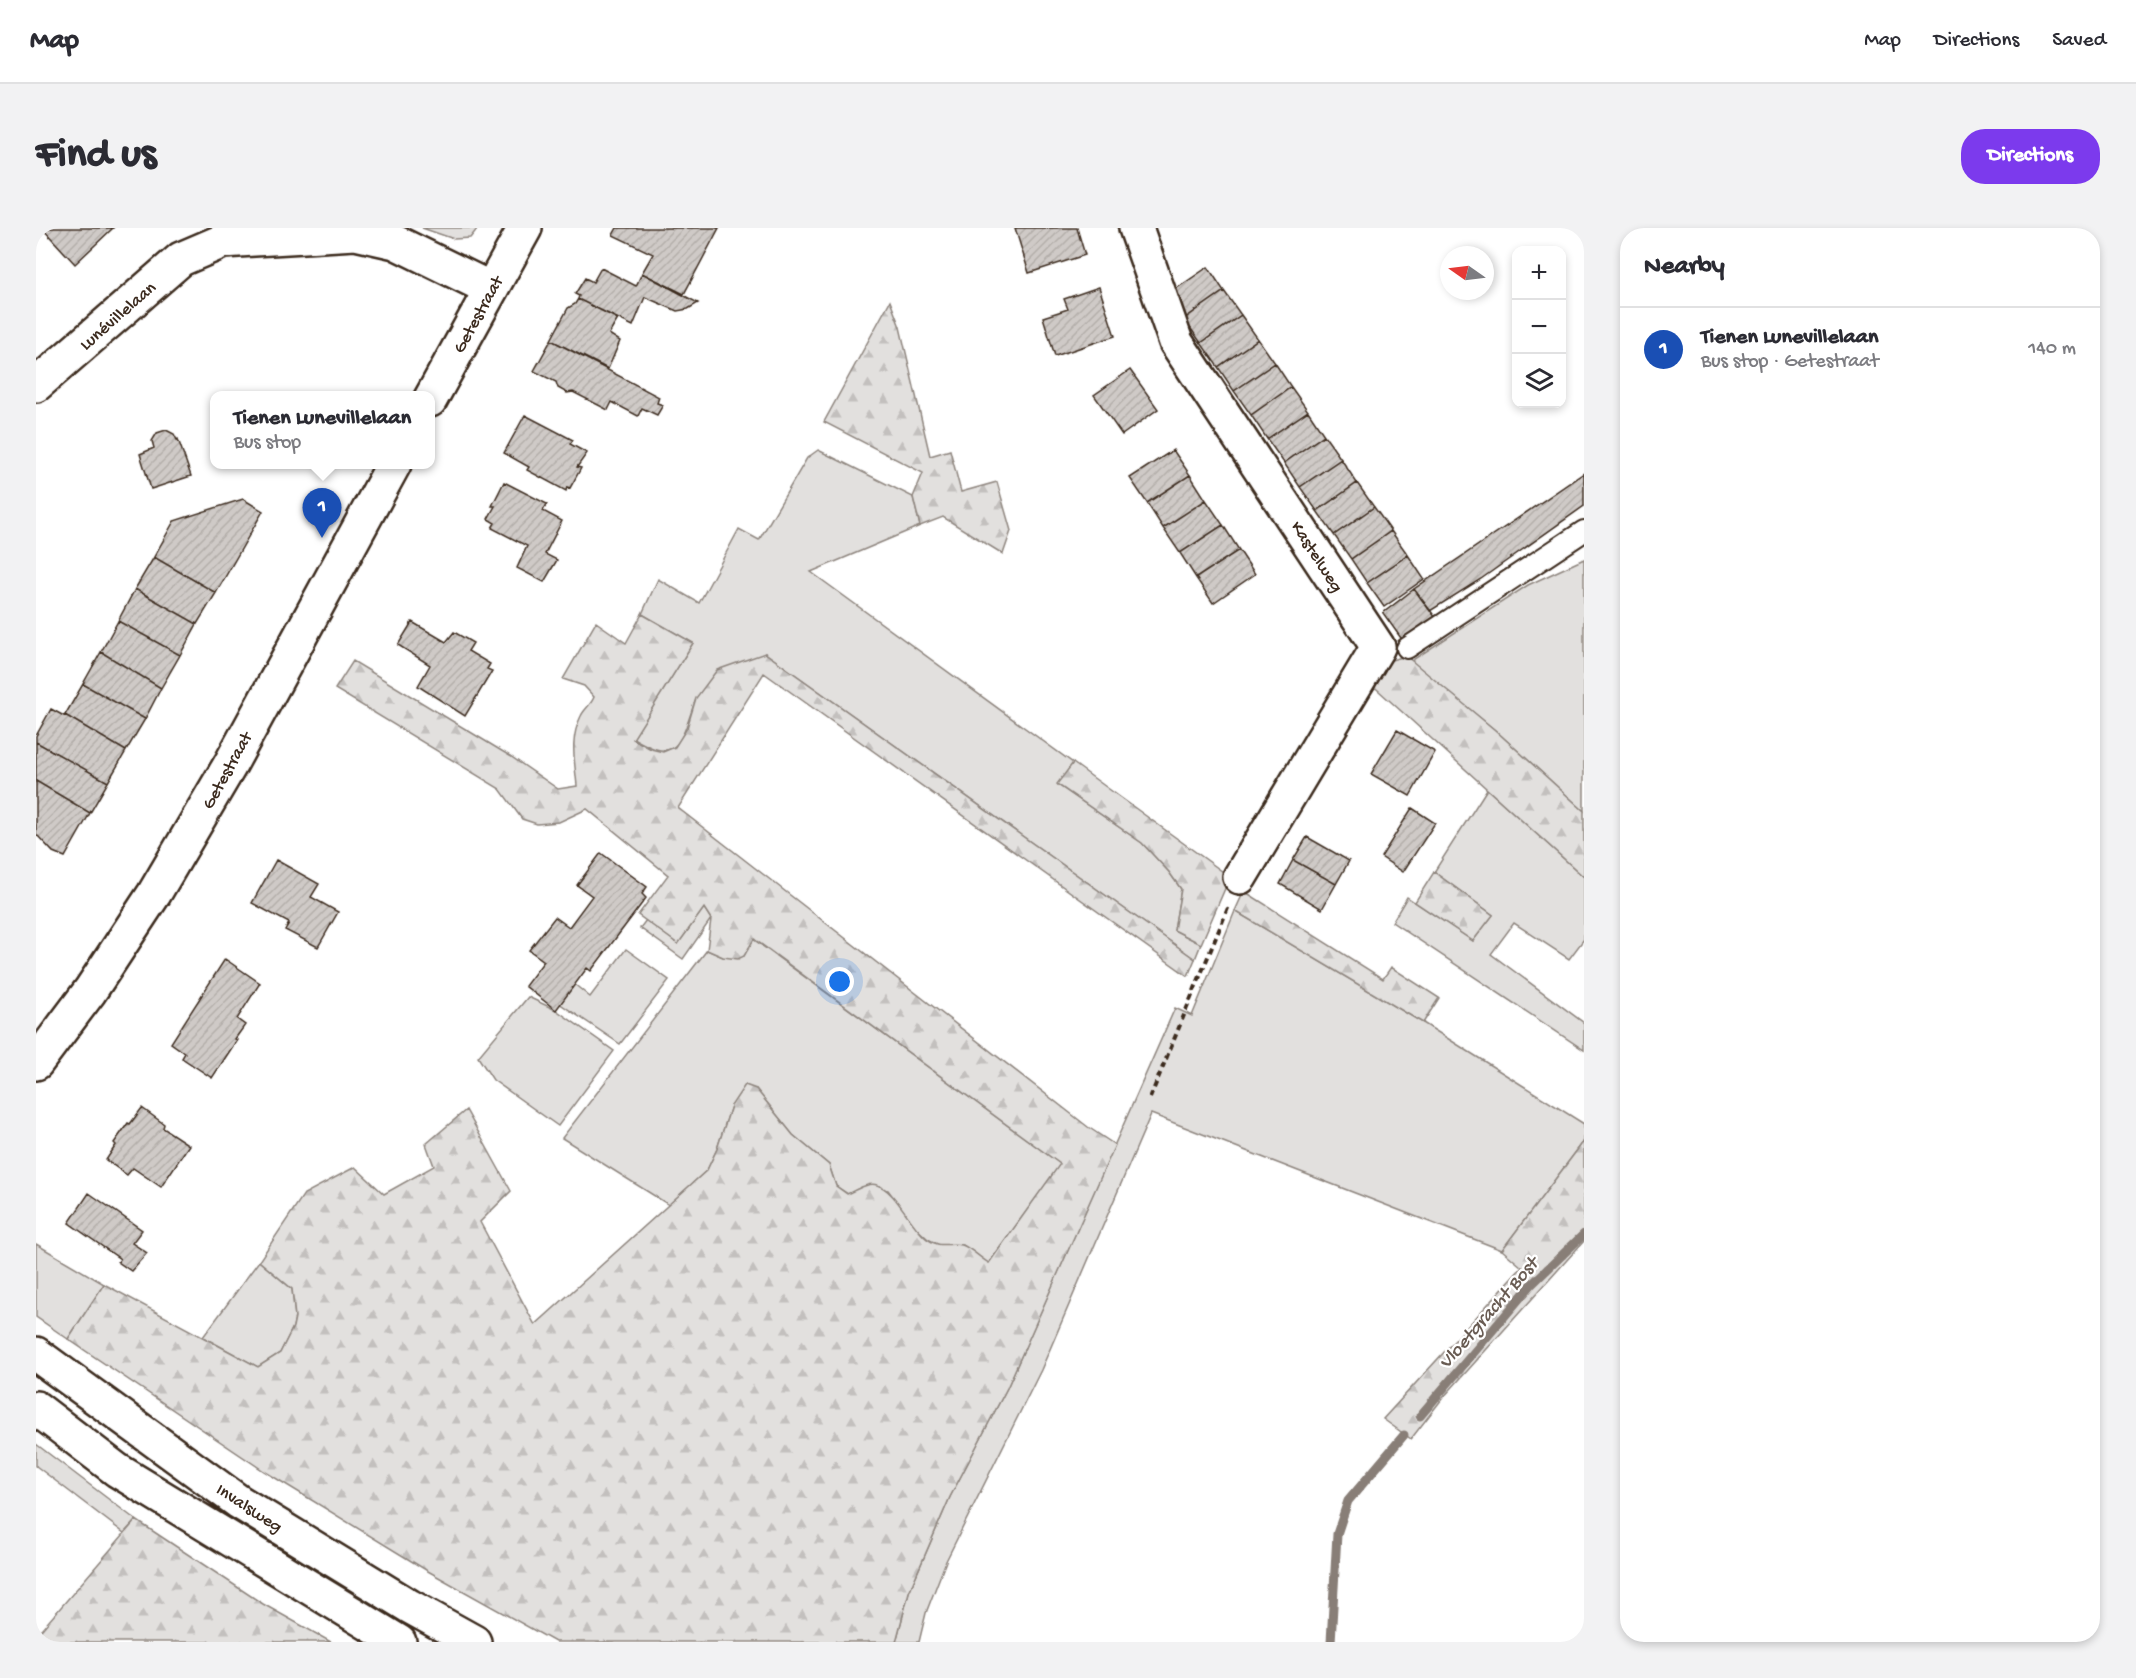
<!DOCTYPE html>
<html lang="en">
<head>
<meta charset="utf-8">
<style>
	:root { --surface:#fff; --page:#f2f2f3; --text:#2b2b33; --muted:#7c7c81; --line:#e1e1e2; --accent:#7c3aed }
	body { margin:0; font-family:"Gochi Hand",sans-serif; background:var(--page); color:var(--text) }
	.controls { position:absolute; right:18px; top:18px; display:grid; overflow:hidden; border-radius:12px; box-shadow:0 3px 9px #0003 }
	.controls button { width:54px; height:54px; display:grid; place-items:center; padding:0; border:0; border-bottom:2px solid var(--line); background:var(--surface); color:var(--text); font:30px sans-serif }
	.compass { position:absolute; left:1404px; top:18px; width:54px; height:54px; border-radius:50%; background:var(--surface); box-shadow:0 3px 9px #0003; rotate:284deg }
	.you { position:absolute; left:804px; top:754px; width:21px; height:21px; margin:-15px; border:4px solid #fff; border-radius:50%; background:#1a73e8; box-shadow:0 0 0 9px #1a73e833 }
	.badge { display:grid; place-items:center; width:39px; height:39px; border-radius:50%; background:var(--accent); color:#fff; font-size:20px; font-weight:700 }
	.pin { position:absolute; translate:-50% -50px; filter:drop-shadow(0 2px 3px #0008) }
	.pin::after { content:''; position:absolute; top:32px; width:21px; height:18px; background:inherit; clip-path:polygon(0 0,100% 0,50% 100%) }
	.popup { position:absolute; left:174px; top:163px; width:225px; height:78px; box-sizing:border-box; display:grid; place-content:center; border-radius:12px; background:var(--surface); filter:drop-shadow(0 2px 4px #0005); font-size:20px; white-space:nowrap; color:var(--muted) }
	.popup b { font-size:22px; color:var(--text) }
	.popup::after { content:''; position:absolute; left:50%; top:100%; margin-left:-12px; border:12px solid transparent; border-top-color:var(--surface) }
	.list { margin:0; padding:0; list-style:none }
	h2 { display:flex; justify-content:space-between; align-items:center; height:78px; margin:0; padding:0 24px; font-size:26px }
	h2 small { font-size:20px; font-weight:400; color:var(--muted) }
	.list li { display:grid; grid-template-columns:39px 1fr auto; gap:18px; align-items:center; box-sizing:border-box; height:84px; padding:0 24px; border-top:2px solid var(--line) }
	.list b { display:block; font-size:22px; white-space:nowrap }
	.list p { margin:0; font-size:20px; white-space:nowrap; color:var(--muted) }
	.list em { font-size:20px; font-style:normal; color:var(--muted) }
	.icon { flex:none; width:33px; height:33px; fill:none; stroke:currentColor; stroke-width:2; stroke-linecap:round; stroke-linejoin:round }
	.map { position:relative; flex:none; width:1548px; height:1414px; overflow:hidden; border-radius:24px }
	header { display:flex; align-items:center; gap:36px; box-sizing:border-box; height:84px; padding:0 30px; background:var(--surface); border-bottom:2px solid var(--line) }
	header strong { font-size:28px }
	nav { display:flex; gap:33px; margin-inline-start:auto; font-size:21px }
	.intro { display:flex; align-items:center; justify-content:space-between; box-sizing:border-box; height:144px; padding:0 36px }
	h1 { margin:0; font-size:42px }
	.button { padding:15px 27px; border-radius:24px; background:var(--accent); color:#fff; font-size:21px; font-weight:700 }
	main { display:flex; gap:36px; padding:0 36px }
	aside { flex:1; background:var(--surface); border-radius:24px; box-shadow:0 3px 9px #0003 }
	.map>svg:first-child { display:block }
	.grass { fill:#e2e0de; stroke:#8e857e; stroke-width:1.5 }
	.forest { fill:url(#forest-firs); stroke:#8e857e; stroke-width:1.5 }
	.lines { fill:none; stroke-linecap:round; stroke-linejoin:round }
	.stream { stroke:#887e77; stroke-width:9 }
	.building { fill:url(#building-hatch); stroke:#3b2a1e; stroke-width:1.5 }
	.service-casing { stroke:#3b2a1e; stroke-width:24 }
	.minor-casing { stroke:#3b2a1e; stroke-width:38 }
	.tertiary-casing { stroke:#3b2a1e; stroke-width:38 }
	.primary-casing { stroke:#3b2a1e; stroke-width:38 }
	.path { stroke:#3b2a1e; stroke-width:4; stroke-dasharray:6 4.5; stroke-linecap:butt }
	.service { stroke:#fff; stroke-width:20 }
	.minor { stroke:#fff; stroke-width:33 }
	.tertiary { stroke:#fff; stroke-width:33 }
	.primary { stroke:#fff; stroke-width:33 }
	.labels { text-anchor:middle; stroke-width:4.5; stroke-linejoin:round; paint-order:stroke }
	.street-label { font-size:18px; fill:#3b2a1e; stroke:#fff }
	.water-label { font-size:20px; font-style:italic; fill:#685b52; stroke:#fff }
</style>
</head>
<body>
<header>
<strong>Map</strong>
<nav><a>Map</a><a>Directions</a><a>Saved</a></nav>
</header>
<div class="intro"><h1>Find us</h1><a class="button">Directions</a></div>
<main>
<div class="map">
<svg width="1548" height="1414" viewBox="0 0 1548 1414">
	<defs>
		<pattern id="forest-firs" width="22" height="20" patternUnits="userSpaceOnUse" patternTransform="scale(1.5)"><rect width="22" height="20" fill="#e2e0de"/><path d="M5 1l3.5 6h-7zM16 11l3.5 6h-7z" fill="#c3c0be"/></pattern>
		<pattern id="building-hatch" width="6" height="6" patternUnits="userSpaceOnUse" patternTransform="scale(1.5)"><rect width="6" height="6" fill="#cfcac7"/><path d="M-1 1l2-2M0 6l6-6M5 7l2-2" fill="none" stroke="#b3aeaa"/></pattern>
	</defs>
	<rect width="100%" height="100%" fill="#fff"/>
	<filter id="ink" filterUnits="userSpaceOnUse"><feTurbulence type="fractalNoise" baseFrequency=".0167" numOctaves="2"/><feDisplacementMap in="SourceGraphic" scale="12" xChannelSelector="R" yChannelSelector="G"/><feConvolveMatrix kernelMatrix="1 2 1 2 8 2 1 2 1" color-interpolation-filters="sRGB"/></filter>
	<g filter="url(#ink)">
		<path class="grass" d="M386,0H442L434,10L418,11Z
			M782,222L877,269L884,298L775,344L1037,535L1022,557L1106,615L1133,644L1145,661L1138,702L1165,716L1159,731L729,425C709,438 679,454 663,469C658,472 657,480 655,485C642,525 634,532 597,510L657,415L606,386L622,351L663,375L703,301L723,312L771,230Z
			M1548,331V583L1459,502L1375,433L1492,357Z
			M1451,561L1548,649V711L1533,731L1478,695L1455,726L1548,795V822L1356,694L1371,669L1437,713L1457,687L1398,644Z
			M668,680L675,691L647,731L604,700L610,692L642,716Z
			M1199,683L1387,795L1548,896V913L1466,1022L1115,886L1005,1142L910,1333L890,1385L883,1414H860L873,1364L914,1269L971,1160L1139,780L1156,788Z
			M717,711L1025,936L952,1036L927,1017L905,1018L892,1011L879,999L852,962L826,959L812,966L800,958L793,937L757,907L720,861L695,878L681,921L671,942L633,977L526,910L671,722L687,729L708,728Z
			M590,721L633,752L584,816L523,775L537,755L554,769Z
			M492,769L520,782L578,823L522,898L457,852L442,829Z
			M0,1016L68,1056L32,1111L0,1089Z
			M223,1033L256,1061L259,1089L257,1099L244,1125L222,1139L167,1109Z
			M0,1216L100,1292L88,1305L0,1238Z"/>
		<path class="forest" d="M854,73L864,99L894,228L914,222L925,264L961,254L975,303L967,326L907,289L884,298L877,269L887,245L788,194Z
			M606,386L657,415L597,511L615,521L627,524L639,519L651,500L660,470L681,442L729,425L1159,731L1152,748L728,445L642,580L1052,899L1079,917L971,1160L914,1269L873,1364L860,1414H519L390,1342L228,1243L32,1111L68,1056L222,1139L244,1125L257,1099L259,1089L256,1061L223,1033L268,966L319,939L348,966L398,938L390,916L430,882L475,963L444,994L499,1097L671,942L681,921L695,878L709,857L720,861L757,907L793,937L800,958L811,966C820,962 832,954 841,957C860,962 874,998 891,1011C904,1021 913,1014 926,1017C935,1020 945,1031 953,1035L1024,936L718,711L708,728L702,731L687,729L671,722L675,691L668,680L642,716L602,687L632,647L551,581L523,594L501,596L486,591L464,561L299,461L317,433L474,528L522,561L541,558C539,534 533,512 545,488C548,481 555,477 558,469L548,458L527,451L560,394L590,415Z
			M1370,428L1459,502L1548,583V649L1332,453L1348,434Z
			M1037,535L1194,649L1165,716L1138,702L1145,661L1133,644L1106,615L1021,556Z
			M1398,644L1457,687L1437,713L1379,674Z
			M1208,663L1347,751L1355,739L1403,770L1387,795L1199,683Z
			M1548,913V1013L1406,1171L1375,1211L1347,1191L1486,1039L1466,1022Z
			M100,1292L227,1376L295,1414H0V1408Z"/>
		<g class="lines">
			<path class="stream" d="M1384,1188L1495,1057L1548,1006
				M1295,1414L1301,1306L1312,1273L1368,1207"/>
		</g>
		<path class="building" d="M6,0H77L39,36Z
			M581,0H683L648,66L606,45L617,26L577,7Z
			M979,0H1041L1049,27L993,45Z
			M1172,39L1188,63L1148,91L1131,67Z
			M565,40L600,58L606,45L662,75L652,81L641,83L609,69L597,98L542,71L543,68L539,66L549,50L557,54Z
			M1063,59L1079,108L1019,128L1007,89L1032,81L1028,71Z
			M1188,63L1205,87L1165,115L1148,91Z
			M542,71L582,91L573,106L584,113L572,141L515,112L532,80L539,76Z
			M1205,87L1222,111L1182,139L1165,115Z
			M1222,111L1239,135L1198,163L1182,139Z
			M515,112L623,169L621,175L627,177L621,187L606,180L602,188L576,174L572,182L537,164L531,165L522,160L520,154L498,143Z
			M1239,135L1255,159L1215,187L1198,163Z
			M1094,142L1122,181L1086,207L1058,167Z
			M1255,159L1272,183L1231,211L1215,187Z
			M1272,183L1288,207L1248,235L1231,211Z
			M489,187L537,212L534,216L551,225L541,239L545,240L534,260L531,259L530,263L491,242L493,239L468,225Z
			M130,202L138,206L141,212L142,211L155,248L115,261L104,226L118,220L116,213L121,205Z
			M1288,207L1305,231L1264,259L1248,235Z
			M1137,222L1154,247L1111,275L1094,250Z
			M1305,231L1321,255L1281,283L1264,259Z
			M1548,245V278L1445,351L1394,383L1378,361Z
			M1154,247L1170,272L1127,300L1111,275Z
			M468,254L511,276L507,283L526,293L509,326L521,332L508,354L481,340L491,318L456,300L459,295L452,291L459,278H456Z
			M1321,255L1338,279L1298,307L1281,283Z
			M207,271L227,283L180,365L118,329L138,293Z
			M1170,272L1187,297L1144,325L1127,300Z
			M1338,279L1355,303L1315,331L1298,307Z
			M1187,297L1203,322L1160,350L1144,325Z
			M1355,303L1372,327L1331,355L1315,331Z
			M1203,322L1219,346L1177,375L1160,350Z
			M1372,327L1388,351L1348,379L1331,355Z
			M118,329L180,365L161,396L99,361Z
			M99,361L161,396L144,427L82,393Z
			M1378,361L1400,390L1367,413L1347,385Z
			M82,393L144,427L125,460L65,424Z
			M376,394L410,414L418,404L437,415L432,423L454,436L451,441L456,443L429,488L382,458L394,437L362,417Z
			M65,424L125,460L109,491L47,456Z
			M47,456L109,491L90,523L29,487Z
			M15,481L28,488L29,487L90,523L72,554L0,514V508Z
			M1361,502L1399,524L1374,568L1335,546Z
			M0,514L72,554L54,585L0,553Z
			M0,553L54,585L29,629L17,624L0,606Z
			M1376,580L1399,595L1367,644L1345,629Z
			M1271,609L1313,633L1300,656L1257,632Z
			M565,625L611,659L606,666L610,670L555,743L551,740L520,782L489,758L508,733L493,722L519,689L533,699L556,668L541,657Z
			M240,632L283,656L275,669L302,684L282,719L249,702L253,695L216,675Z
			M1257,632L1300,656L1286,681L1244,656Z
			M189,731L224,755L201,791L209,797L199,811L201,812L176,850L146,830L149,825L135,815Z
			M106,880L128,896L127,900L153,917L125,959L97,940L91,947L70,932L80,917L78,915L92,895L94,896Z
			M53,965L106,1002L96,1015L111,1025L95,1043L82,1034L84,1031L33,995Z"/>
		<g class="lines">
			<g class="service-casing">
				<path id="service" d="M1371,420L1548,303"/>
			</g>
			<g class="minor-casing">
				<path id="minor" d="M1100,0L1140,114L1342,419L1204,649
					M0,157L145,31L187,13L319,5L359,14L455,61"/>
			</g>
			<g class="tertiary-casing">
				<path id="tertiary" d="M394,172L489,0
					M0,835L54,763L118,666L194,537L358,236"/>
			</g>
			<g class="primary-casing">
				<path id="primary" d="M0,1126L203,1274L373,1378L438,1414
					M0,1180L81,1242L363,1414"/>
			</g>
			<path class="path" d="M1114,870L1192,680"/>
			<use href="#service" class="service"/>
			<use href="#minor" class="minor"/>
			<use href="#tertiary" class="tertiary"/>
			<use href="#primary" class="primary"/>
		</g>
	</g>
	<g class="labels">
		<g class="street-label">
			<text transform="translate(441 86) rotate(-61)" y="6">Getestraat</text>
			<text transform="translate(81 87) rotate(-41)" y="6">Lunévillelaan</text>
			<text transform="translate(1282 328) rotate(57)" y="6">Kastelweg</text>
			<text transform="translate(190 542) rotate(-61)" y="6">Getestraat</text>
			<text transform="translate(214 1279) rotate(33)" y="6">Invalsweg</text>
		</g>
		<g class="water-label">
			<text transform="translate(1451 1084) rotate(-49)" y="7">Vloetgracht Bost</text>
		</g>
	</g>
</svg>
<div class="controls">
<button>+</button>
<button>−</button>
<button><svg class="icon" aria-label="layers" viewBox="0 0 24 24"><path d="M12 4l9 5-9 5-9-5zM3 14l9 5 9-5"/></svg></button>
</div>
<svg class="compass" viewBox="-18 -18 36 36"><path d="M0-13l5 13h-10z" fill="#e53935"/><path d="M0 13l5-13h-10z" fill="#7c7c81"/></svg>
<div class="you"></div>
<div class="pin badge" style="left:286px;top:310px;background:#1a4fb4">1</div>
<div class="popup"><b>Tienen Lunevillelaan</b>Bus stop</div>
</div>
<aside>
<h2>Nearby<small></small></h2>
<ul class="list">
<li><span class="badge" style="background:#1a4fb4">1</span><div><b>Tienen Lunevillelaan</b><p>Bus stop · Getestraat</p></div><em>140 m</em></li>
</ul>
</aside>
</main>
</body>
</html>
